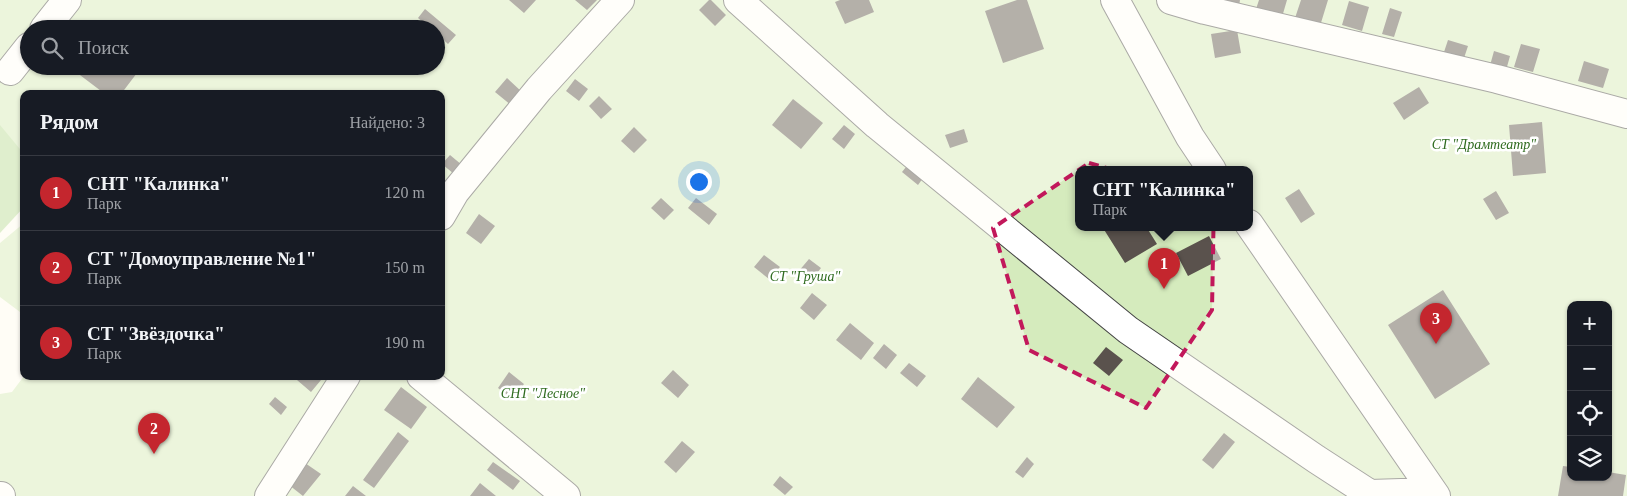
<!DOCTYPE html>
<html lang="ru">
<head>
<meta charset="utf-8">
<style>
	:root { --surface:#171b24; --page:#20242c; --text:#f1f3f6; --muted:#9ea1a6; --line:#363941; --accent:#c4262e }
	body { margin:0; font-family:Georgia,serif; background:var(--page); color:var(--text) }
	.controls { position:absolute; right:15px; bottom:15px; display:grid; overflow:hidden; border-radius:10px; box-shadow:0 1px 4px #0004 }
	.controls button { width:45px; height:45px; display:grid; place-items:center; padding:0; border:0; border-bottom:1px solid var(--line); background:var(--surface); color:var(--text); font:25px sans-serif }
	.you { position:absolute; left:698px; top:181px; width:18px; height:18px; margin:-12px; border:4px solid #fff; border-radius:50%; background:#1a73e8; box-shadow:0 0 0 8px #1a73e833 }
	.badge { display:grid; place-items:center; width:32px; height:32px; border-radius:50%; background:var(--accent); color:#fff; font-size:16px; font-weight:700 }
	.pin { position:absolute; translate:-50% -41px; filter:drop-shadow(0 1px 2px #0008) }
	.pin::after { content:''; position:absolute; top:26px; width:18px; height:15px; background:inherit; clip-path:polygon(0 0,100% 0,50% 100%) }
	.popup { position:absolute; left:1075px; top:166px; width:178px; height:65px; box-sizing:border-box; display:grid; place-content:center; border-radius:10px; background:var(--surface); filter:drop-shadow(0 1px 4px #0005); font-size:16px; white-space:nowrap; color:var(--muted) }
	.popup b { font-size:19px; color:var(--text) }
	.popup::after { content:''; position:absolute; left:50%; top:100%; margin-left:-10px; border:10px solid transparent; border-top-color:var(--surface) }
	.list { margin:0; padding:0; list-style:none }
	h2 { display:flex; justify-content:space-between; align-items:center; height:65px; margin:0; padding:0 20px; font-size:21px }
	h2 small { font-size:16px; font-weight:400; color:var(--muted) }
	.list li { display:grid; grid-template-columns:32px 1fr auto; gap:15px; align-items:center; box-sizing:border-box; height:75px; padding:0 20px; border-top:1px solid var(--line) }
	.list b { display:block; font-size:19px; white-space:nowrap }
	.list p { margin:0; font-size:16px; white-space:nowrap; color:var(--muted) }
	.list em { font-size:16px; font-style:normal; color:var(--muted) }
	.icon { flex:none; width:28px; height:28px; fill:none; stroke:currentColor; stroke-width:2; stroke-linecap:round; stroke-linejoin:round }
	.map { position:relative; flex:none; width:1627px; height:496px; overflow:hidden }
	.search { position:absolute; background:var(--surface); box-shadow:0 1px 4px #0004; left:20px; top:20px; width:425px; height:55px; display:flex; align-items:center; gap:12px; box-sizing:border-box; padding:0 18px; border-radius:28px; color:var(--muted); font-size:19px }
	.panel { position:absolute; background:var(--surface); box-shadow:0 1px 4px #0004; left:20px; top:90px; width:425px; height:290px; border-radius:10px }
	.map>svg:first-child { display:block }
	.green { fill:#d5ebbd; fill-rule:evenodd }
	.forest { fill:#b9dc9c }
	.building { fill:#5a524d }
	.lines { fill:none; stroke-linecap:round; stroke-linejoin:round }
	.minor-casing { stroke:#444; stroke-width:30 }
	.minor { stroke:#fff; stroke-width:28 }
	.marked { fill:none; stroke:#c2185b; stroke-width:4; stroke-dasharray:10 6; stroke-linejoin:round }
	.labels { text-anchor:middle; stroke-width:5; stroke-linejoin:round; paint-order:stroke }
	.park-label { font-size:14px; font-style:italic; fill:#2f6b1f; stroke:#fff }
</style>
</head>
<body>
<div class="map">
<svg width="1627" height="496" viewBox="0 0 1627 496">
	<rect width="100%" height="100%" fill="#fffdf5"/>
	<path class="green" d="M0,0H1627V496H0V394L12,392L24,376H441V94H24V175L0,156ZM29,29H436V66H29ZM1079,170H1249V228H1079ZM1571,305H1608V477H1571Z
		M24,223V315L0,297V243Z"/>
	<path class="forest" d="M0,125L24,154V207L0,233Z"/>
	<path class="building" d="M509,0H536L524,13Z
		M575,0H597L587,10Z
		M709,0H711L726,15L715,26L699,10Z
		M840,0H869L874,12L845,24L835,2Z
		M1017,0H1027L1044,49L1003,63L985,11Z
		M1222,0H1240L1239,6Z
		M1259,0H1287L1282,17L1256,9Z
		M1301,0H1328L1320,26L1295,18Z
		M1349,1L1369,7L1362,31L1342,25Z
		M1390,8L1402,12L1394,37L1382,34Z
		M425,9L456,35L448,44L436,33V29H431L418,18Z
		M1237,30L1241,53L1215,58L1211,34Z
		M1448,40L1468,46L1463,61L1443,55Z
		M1521,44L1540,49L1533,72L1514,67Z
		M1494,51L1510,56L1505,74L1489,69Z
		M1584,61L1609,69L1603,88L1578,81Z
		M68,66H128L137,73L121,94H105Z
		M507,78L522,92L511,105L495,92Z
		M575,79L588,89L579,101L566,91Z
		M1419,87L1429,103L1404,120L1393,103Z
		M599,96L612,109L601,119L589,106Z
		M793,99L823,123L801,149L772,125Z
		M1542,122L1546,173L1513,176L1509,125Z
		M844,125L855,134L844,149L832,139Z
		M634,127L647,140L634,153L621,141Z
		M964,129L968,142L950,148L945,135Z
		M450,155L462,165L454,174L442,164Z
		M910,162L926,174L918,185L902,172Z
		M1299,189L1315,214L1301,223L1285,198Z
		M1496,191L1509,213L1496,220L1483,199Z
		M661,198L674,210L664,220L651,208Z
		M696,198L717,214L709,225L688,208Z
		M479,214L495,226L481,244L466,233Z
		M1103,228H1147L1157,244L1125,263Z
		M1209,236L1221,259L1188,276L1176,253Z
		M764,255L780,267L769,279L754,267Z
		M809,259L821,268L810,282L798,272Z
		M1443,290L1490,364L1435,399L1388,325Z
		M812,293L827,305L814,320L800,308Z
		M850,323L874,343L861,360L836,340Z
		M884,344L897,355L886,369L873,358Z
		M1106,347L1123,360L1109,376L1093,363Z
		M909,363L926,376L917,387L900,373Z
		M673,370L689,385L678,398L661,383Z
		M509,372L524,384L513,399L498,388Z
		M301,376H317L321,380L311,392L297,380Z
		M978,377L1015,407L997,428L961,399Z
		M401,387L427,407L411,429L384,410Z
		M275,397L287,407L281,415L269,404Z
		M398,432L409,441L374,488L363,480Z
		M1224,433L1235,442L1213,469L1202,460Z
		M682,441L695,452L676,473L664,462Z
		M1027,457L1034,464L1023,478L1015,472Z
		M493,462L520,481L513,490L487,470Z
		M305,463L321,474L303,496L289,485Z
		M1563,466L1571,467V477H1608V472L1626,475L1623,496H1558Z
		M780,476L793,487L785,495L773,485Z
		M480,483L496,496H470Z
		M353,486L366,496H345Z"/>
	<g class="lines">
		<g class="minor-casing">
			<path id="minor" d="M738,0L877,125L1128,330L1316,459L1370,494L1433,492
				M1115,0L1190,137L1212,170
				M1171,0L1205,10L1497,79L1627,114
				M44,29L67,0
				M10,71L29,47
				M441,216L455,192L539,89L620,0
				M1249,224L1436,496
				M421,376L566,496
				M0,496H1
				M269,496L346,376"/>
		</g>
		<use href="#minor" class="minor"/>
	</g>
	<path d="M0 0H1627V496H0ZM1089,163L1214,198L1212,310L1146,408L1029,350L993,228Z" fill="#fffdf5" fill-opacity=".55" fill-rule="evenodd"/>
	<path class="marked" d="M1089,163L1214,198L1212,310L1146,408L1029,350L993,228Z"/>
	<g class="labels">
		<g class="park-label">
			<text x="1484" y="149">СТ "Драмтеатр"</text>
			<text x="805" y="281">СТ "Груша"</text>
			<text x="543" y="398">СНТ "Лесное"</text>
		</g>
	</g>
</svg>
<div class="controls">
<button>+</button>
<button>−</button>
<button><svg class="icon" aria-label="locate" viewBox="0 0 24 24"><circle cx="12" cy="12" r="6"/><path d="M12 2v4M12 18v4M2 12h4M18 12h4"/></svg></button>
<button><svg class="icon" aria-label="layers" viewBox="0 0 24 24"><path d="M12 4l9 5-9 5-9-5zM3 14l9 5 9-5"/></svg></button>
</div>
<div class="you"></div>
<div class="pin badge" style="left:1164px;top:289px">1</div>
<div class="popup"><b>СНТ &quot;Калинка&quot;</b>Парк</div>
<div class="pin badge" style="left:154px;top:454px">2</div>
<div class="pin badge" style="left:1436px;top:344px">3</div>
<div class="search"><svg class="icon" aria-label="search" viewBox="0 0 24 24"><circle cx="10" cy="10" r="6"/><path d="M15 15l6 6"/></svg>Поиск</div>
<section class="panel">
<h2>Рядом<small>Найдено: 3</small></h2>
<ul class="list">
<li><span class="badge">1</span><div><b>СНТ &quot;Калинка&quot;</b><p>Парк</p></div><em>120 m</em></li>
<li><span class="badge">2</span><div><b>СТ &quot;Домоуправление №1&quot;</b><p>Парк</p></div><em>150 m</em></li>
<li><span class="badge">3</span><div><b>СТ &quot;Звёздочка&quot;</b><p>Парк</p></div><em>190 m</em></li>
</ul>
</section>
</div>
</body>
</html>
